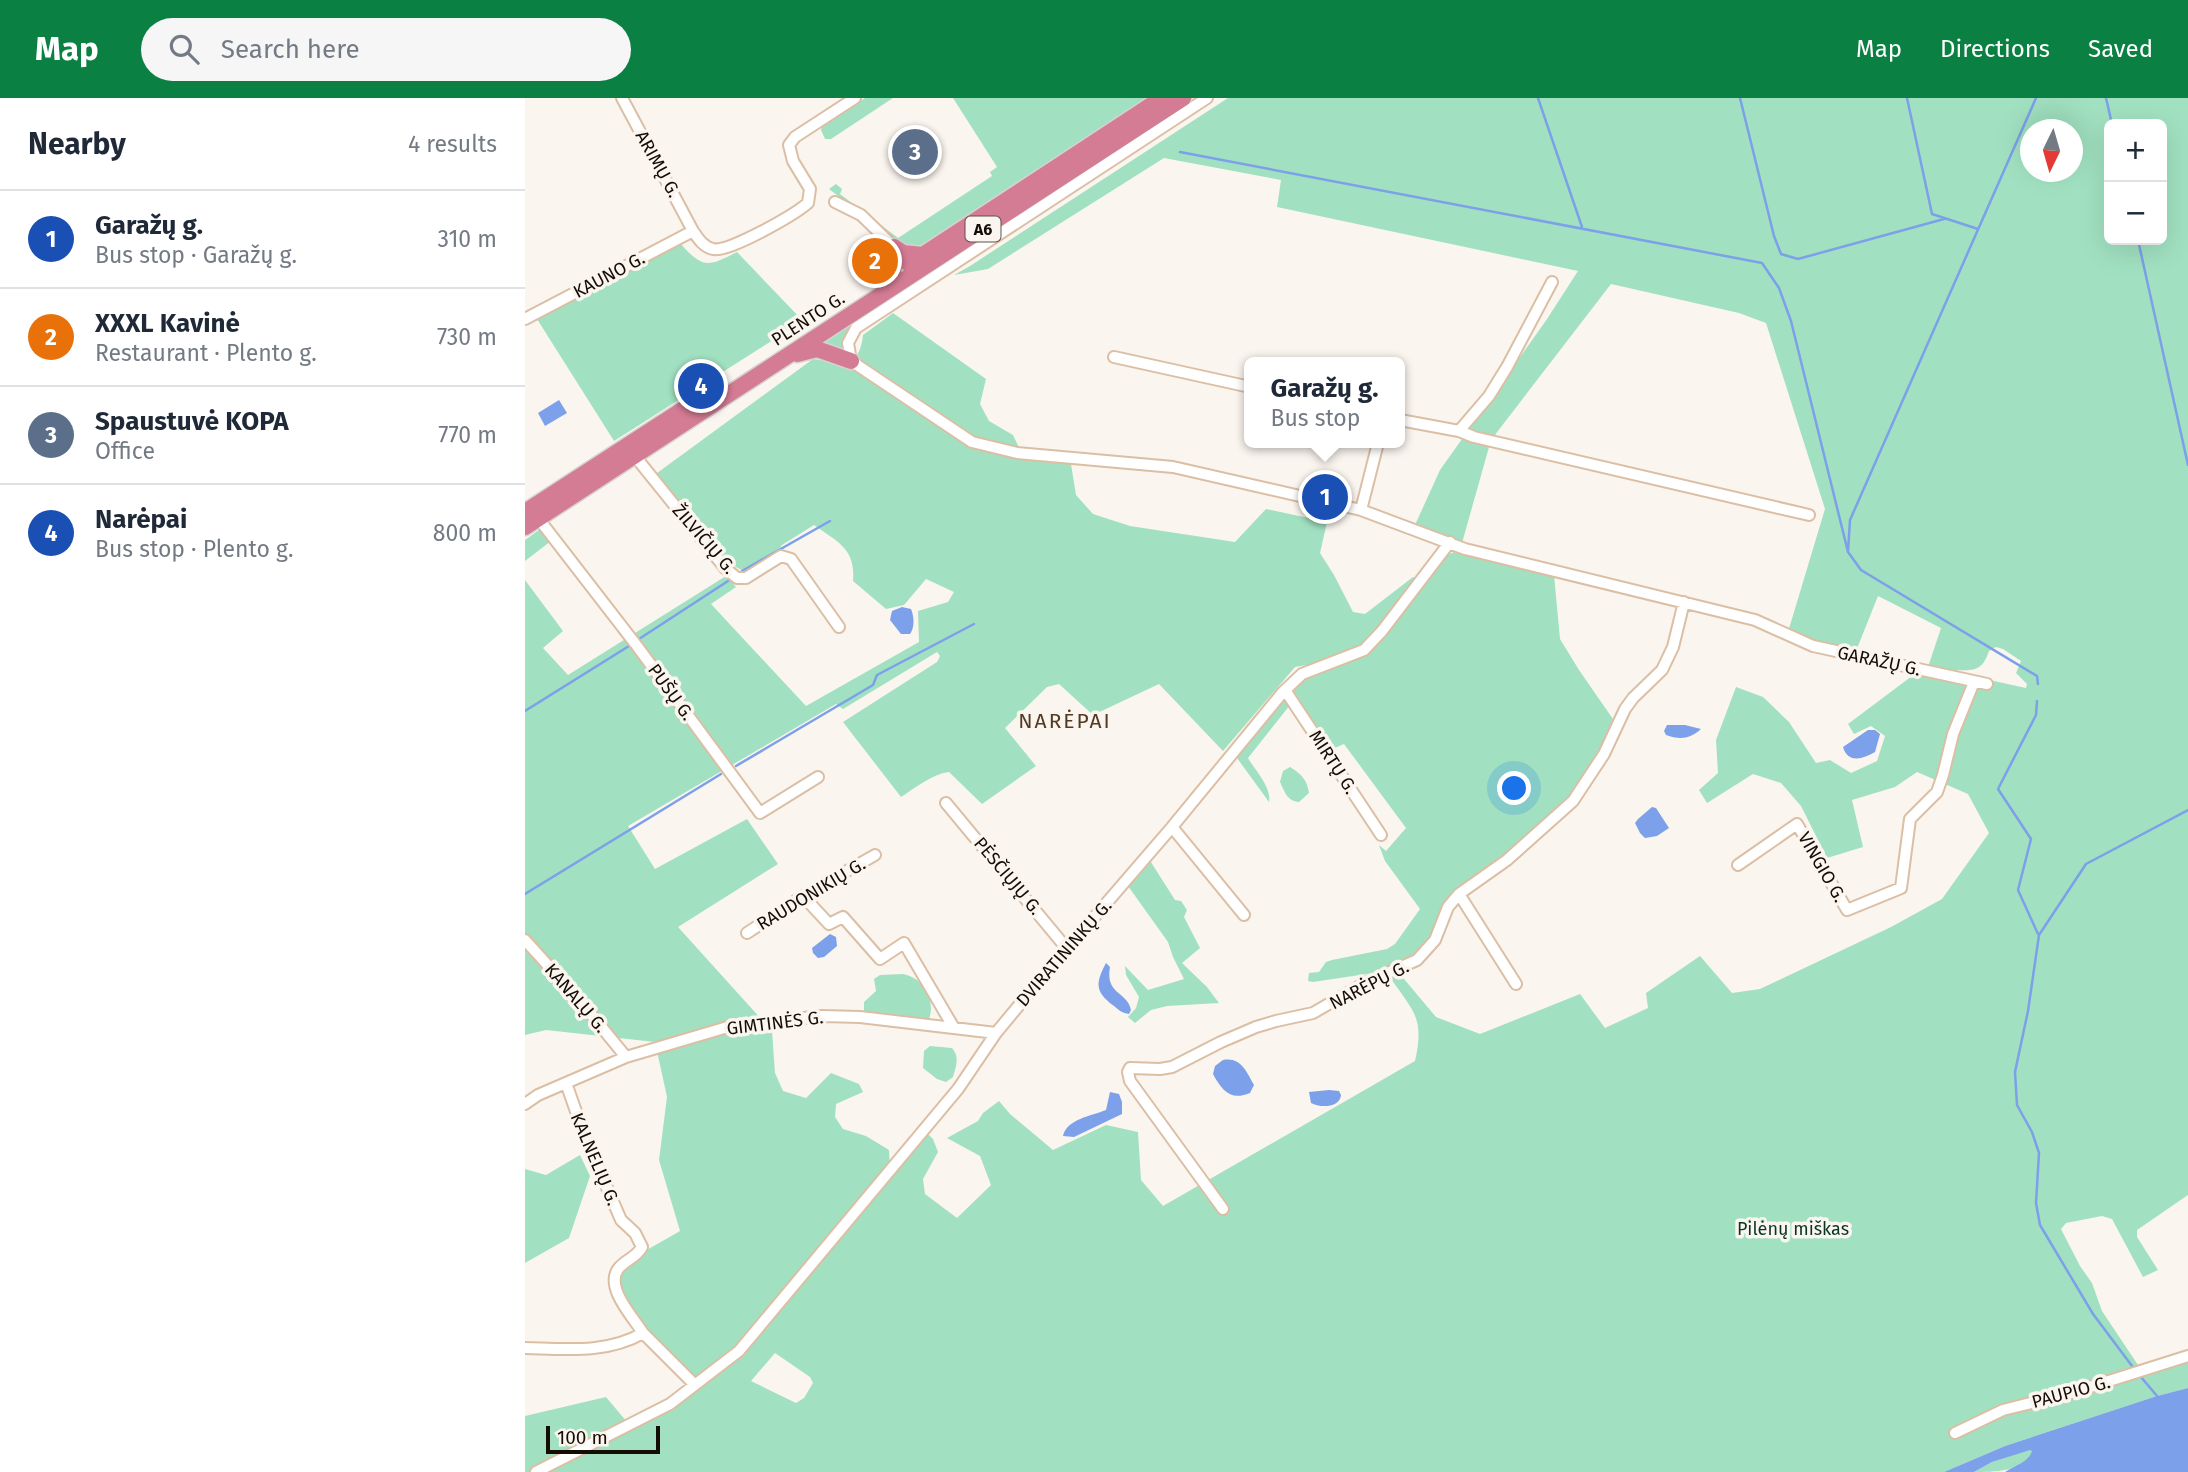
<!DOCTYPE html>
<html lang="en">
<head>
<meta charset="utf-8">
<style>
	:root { --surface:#fff; --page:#f6f6f7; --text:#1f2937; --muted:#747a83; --line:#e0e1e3; --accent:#0b8043 }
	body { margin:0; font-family:"Fira Sans",sans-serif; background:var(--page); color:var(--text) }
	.controls { position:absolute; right:21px; top:21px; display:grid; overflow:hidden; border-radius:10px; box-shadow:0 7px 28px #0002 }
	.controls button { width:63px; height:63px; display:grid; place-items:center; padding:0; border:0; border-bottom:2px solid var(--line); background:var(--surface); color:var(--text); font:35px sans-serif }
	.compass { position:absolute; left:1495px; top:21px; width:63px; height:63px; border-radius:50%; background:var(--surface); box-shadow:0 7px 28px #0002; rotate:185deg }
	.scale { position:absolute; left:21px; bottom:18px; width:114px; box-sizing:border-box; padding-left:7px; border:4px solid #150c04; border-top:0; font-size:19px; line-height:24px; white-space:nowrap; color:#150c04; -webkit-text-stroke:5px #fbf5ef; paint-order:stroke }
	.you { position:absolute; left:990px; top:691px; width:24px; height:24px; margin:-18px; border:5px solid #fff; border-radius:50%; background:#1a73e8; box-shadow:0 0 0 10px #1a73e833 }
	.badge { display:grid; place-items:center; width:46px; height:46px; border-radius:50%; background:var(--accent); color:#fff; font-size:23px; font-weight:700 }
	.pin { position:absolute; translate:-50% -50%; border:4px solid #fff; box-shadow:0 2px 7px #0006 }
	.popup { position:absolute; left:719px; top:259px; width:161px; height:91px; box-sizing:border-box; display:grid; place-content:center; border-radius:10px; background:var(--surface); filter:drop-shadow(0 2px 5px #0005); font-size:23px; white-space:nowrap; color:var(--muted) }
	.popup b { font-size:26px; color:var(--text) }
	.popup::after { content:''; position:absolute; left:50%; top:100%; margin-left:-14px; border:14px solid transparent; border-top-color:var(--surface) }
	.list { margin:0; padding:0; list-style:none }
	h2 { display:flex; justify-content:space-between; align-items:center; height:91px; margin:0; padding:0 28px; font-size:30px }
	h2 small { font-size:23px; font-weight:400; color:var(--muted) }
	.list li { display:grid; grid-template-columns:46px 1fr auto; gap:21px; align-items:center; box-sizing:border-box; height:98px; padding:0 28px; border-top:2px solid var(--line) }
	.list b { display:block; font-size:26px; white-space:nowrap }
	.list p { margin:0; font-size:23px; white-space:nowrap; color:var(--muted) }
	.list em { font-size:23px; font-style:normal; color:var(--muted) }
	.icon { flex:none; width:38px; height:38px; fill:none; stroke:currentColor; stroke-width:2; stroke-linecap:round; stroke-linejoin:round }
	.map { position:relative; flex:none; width:1663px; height:1374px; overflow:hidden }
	header { display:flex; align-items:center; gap:42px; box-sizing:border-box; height:98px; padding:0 35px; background:var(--accent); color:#fff }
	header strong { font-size:33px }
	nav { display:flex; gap:38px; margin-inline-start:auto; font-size:24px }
	.search { width:490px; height:63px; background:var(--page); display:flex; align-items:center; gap:18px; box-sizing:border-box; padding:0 24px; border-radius:38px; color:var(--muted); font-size:26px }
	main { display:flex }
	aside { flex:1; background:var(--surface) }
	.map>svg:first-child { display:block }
	.green { fill:#a1e1c1; fill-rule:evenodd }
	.water { fill:#7ca0e9 }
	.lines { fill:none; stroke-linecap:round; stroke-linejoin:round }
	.stream { stroke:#7ca0e9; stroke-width:2.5 }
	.minor-casing { stroke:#dbbfa5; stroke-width:14 }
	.highway-casing { stroke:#d5d3d2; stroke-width:19 }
	.minor { stroke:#fff; stroke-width:10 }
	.highway { stroke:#d57c95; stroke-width:16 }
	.labels { text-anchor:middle; stroke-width:7; stroke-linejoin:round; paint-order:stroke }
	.shield { fill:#fbf5ef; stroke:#5a524a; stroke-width:2 }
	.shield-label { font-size:16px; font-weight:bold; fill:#150c04 }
	.street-label { font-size:18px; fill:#150c04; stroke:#fbf5ef }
	.park-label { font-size:18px; fill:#093624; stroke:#fbf5ef }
	.quarter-label { font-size:21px; letter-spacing:2px; fill:#513b24; stroke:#fbf5ef }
</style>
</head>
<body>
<header>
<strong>Map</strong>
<div class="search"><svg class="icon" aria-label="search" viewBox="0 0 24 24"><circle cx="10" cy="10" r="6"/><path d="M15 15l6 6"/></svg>Search here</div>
<nav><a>Map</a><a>Directions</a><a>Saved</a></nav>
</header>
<main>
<aside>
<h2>Nearby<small>4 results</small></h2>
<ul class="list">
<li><span class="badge" style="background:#1a4fb4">1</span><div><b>Garažų g.</b><p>Bus stop · Garažų g.</p></div><em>310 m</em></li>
<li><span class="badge" style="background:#e8710a">2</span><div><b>XXXL Kavinė</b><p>Restaurant · Plento g.</p></div><em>730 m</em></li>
<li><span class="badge" style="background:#5c6f8a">3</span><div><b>Spaustuvė KOPA</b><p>Office</p></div><em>770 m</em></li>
<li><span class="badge" style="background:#1a4fb4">4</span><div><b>Narėpai</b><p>Bus stop · Plento g.</p></div><em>800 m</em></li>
</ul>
</aside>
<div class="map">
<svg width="1663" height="1374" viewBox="0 0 1663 1374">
	<rect width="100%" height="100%" fill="#fbf5ef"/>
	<path class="green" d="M340,0H368L306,41H300L296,32L297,28Z
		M428,0H622L390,152L381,150L304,91L311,86L317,91L315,96L373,140L467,78L465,74L472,69Z
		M703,0H1663V1097L1612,1132V1139L1633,1172L1618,1179L1587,1121L1577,1118L1541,1125L1536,1131L1555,1168L1567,1185L1577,1213L1619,1276L1663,1263V1290L1632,1298L1480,1348L1419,1374H19L135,1315L216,1258L400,1037L403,1036L408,1041L413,1054L398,1081L400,1096L432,1120L466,1087L455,1058L422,1040L453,1023L458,1015L474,1003L485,1016L528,1052L581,1027L613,1034L616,1082L638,1108L890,963C900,919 888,913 864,878L874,875L911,919L955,936L1055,896L1080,930L1123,910L1121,895L1175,858L1207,895L1235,891L1366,829L1417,801L1464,735L1443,696L1392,674L1370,689L1327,702L1338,749L1302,760L1276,708L1256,685L1228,676L1182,705L1174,692L1193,675L1191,642L1211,589L1238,599L1264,624L1291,665L1305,662L1326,675L1352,663L1360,638L1346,628L1329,636L1323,626L1391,575H1401L1416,530L1353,498L1331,553L1283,543L1263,534L1300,411L1241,225L1214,215L1086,186L966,342L937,445L890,427L915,372L1022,221L1053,173L752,109L756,82L639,60L463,171L429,177L445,168ZM1584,26H1637V142H1584ZM1506,32H1548V74H1506ZM1471,549L1478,551L1496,563L1491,575L1502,586L1501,590L1432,575L1433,572C1451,573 1458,571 1464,553ZM250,1255L285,1279L288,1285L279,1300L271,1305L226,1283Z
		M155,145C178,171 183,169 212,154L278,223L89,343L12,221L101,170Z
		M394,182L395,184L325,229L317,244L318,255L291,248Z
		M368,215L461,281L455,306L464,323L488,337L499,360L546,366L551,397L568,416L605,428L710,444L741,411L802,424L795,455L809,477L828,514L840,516L888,479L894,482L842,546L800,564L770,569L698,653L634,586L568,617L534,586L522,589L480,630L511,668L457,706L424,674C407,676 390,690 376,699L318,624L412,564L415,558L412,554L318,611L311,606L103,728L130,771L222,721L253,766L153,829L247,933L250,975L258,993L281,1000L306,975L334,986L338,994L311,1006L310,1019L318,1031L341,1038L364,1052L365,1072L214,1253L169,1286L118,1235L90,1182L99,1165L155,1133L134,1062L142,999L130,944L21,932L0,937V482L38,533L18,550L43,577L201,478L211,489L186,506L281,608L394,544L393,513L423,504L429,494L401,481L379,507L361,511L328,483C331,451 313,444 289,427L257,447L249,458L221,474C188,461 152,407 128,378L288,261C317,264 334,272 338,237Z
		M14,432L26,443L0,463V442Z
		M929,454L1029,477L1035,541L1054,572L1090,624L1076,656L1038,709L933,793L904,843L891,858L874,869L848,875L788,884L783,883L784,875L794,874L801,864L807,862L862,851L870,846L895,811L860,763L854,747L861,753L881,730L819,646L805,652L800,660L765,607L723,660C730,672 747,690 744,704L712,660L756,601L773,585L851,549L899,483L922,457Z
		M765,669C776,676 782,681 784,695L774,704C762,703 760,694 755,684L758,673Z
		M624,761L650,802L656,803L662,812L659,819L675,850L657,865L682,889L694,905L642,908L626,912L610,925L603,919L611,910L614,899L601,877L600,868L623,892L659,881L648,859L643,844L603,788Z
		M378,876C400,880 412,904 403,924L352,919L339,914V904L351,893L349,881L355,877Z
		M405,948L427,950C435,959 431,968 428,979L421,984L412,981L398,970L399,953Z
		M55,1057L65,1078L44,1140L0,1165V1071L21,1077Z
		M81,1299L102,1324L6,1374H0V1318Z
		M1505,1351L1508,1353C1498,1374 1469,1374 1449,1374L1467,1364Z"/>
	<path class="water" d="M34,302L42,315L20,328L13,315Z
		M377,509L386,511C389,518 390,529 385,536H376L365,522L367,513Z
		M1142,627H1160L1176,631C1165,641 1155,642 1141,637L1139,633Z
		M1343,632H1350L1355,636L1350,654C1338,661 1323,666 1318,649Z
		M1127,709L1131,710L1144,730L1132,738L1120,740L1115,735L1110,725L1113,721Z
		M305,836L311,839L312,848L299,859L293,860L288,855L287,850Z
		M581,865L585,869C580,897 602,893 606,912L604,916C597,915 595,913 589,908C570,894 570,886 581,865Z
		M698,962C716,959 721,973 729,987L725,995C706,1003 697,993 688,976L690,968Z
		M804,992L814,993L816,997C815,1010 795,1010 786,1005L784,994Z
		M585,994L594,996L597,1004V1016L549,1039L538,1038C542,1021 566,1018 581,1012Z
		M1663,1290V1374H1480C1489,1368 1504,1364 1507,1353L1505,1352L1467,1364L1449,1374H1419L1480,1348L1632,1298Z"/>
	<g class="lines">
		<path class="stream" d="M1013,0L1057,129
			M1215,0L1249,138L1256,156L1273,161L1419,121
			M1382,0L1407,116L1453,131
			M1511,0L1325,422L1323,454L1336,472L1512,578L1513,586
			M1581,0L1587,26
			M655,54L1237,165L1254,190L1266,223L1323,454
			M1613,142L1663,367
			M217,473L305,423
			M114,541L203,483
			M1512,603L1511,617L1473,691L1506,741L1493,792L1513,836
			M0,613L104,548
			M211,668L348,587L352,577L449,526
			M0,796L196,676
			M1610,1272L1568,1216L1515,1127L1511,1105L1514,1055L1507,1034L1492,1007L1490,974L1503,913L1514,837L1561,766L1663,712
			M1616,1279L1632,1298"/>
		<g class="minor-casing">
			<path id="minor" d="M97,0L168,133C173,140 178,149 188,151C203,155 269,117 283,105L285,91L268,63L264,47L270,39L330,0
				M682,0L331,230L323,245L326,263L447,344L492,355L648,369L836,412L940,451L1230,522L1288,548L1462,586
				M310,104L336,117L369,149
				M0,221L168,133
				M589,259L725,289
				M875,322L934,333L949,339L1284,417
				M934,333L964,298L982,269L1027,184
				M109,357L200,470L212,480H221L256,458L266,461L314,529
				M836,412L853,345
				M13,420L112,548L235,715L293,679
				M760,592L856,737
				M421,705L543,852
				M647,729L719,817
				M1213,767L1272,726L1322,812L1376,790L1385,721L1412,694L1418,677L1428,636L1449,584
				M934,796L991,886
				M278,798L304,826L318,819L355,861L379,845L429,930
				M222,835L278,798L350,757
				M0,842L56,904L101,959
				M41,985L60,1039L96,1122L110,1135L117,1149C111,1160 101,1161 93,1171C80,1190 108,1219 118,1235
				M0,1006L13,997L101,959L206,928L297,918L335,919L471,935
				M698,1111L605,983L603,974L605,970L635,971L647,969L696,944L731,929L751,923L788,915L838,886L892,862L910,842L923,809L934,796L982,762L1048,703L1079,656L1100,611L1108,600L1137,572L1148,549L1159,504
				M0,1250C40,1251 82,1256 118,1235L169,1286
				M1430,1335L1478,1312L1546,1295L1663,1258
				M11,1374L145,1306L214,1253L433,991L471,935L510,888L647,729L758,594L777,576L839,552L857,533L925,444"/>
		</g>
		<g class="highway-casing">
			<path id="highway" d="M369,149L378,155L398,157
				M384,166L637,0
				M367,177L371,160L369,149
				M272,256L292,251L326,263
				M0,414L168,305
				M0,429L658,0"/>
		</g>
		<use href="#minor" class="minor"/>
		<use href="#highway" class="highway"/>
	</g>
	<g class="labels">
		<rect class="shield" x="440.5" y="118.5" width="35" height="25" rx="5"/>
		<g class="shield-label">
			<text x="458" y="137">A6</text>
		</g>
		<g class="street-label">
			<text transform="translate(133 66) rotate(61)" y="6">ARIMŲ G.</text>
			<text transform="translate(84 177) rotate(-28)" y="6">KAUNO G.</text>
			<text transform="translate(283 221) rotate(-33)" y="6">PLENTO G.</text>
			<text transform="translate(179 441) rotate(49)" y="6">ŽILVIČIŲ G.</text>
			<text transform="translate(1354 563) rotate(12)" y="6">GARAŽŲ G.</text>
			<text transform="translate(146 594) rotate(54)" y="6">PUŠŲ G.</text>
			<text transform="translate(808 664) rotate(57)" y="6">MIRTŲ G.</text>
			<text transform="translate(1297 769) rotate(60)" y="6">VINGIO G.</text>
			<text transform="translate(483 778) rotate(50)" y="6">PĖSČIŲJŲ G.</text>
			<text transform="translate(286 796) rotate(-31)" y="6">RAUDONIKIŲ G.</text>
			<text transform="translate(539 855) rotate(-49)" y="6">DVIRATININKŲ G.</text>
			<text transform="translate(844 887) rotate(-27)" y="6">NARĖPŲ G.</text>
			<text transform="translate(51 900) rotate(49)" y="6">KANALŲ G.</text>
			<text transform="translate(250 925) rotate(-7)" y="6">GIMTINĖS G.</text>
			<text transform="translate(70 1061) rotate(67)" y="6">KALNELIŲ G.</text>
			<text transform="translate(1546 1294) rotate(-15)" y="6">PAUPIO G.</text>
		</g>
		<g class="park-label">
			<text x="1268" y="1137">Pilėnų miškas</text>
		</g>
		<g class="quarter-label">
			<text x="540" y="630">NARĖPAI</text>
		</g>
	</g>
</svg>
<div class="controls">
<button>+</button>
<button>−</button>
</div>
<svg class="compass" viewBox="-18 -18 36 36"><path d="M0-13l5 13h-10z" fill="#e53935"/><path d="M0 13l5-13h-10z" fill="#747a83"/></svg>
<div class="scale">100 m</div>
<div class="you"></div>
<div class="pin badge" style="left:800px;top:399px;background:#1a4fb4">1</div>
<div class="popup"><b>Garažų g.</b>Bus stop</div>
<div class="pin badge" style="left:350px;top:163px;background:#e8710a">2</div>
<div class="pin badge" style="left:390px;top:54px;background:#5c6f8a">3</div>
<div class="pin badge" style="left:176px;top:288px;background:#1a4fb4">4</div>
</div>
</main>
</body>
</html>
